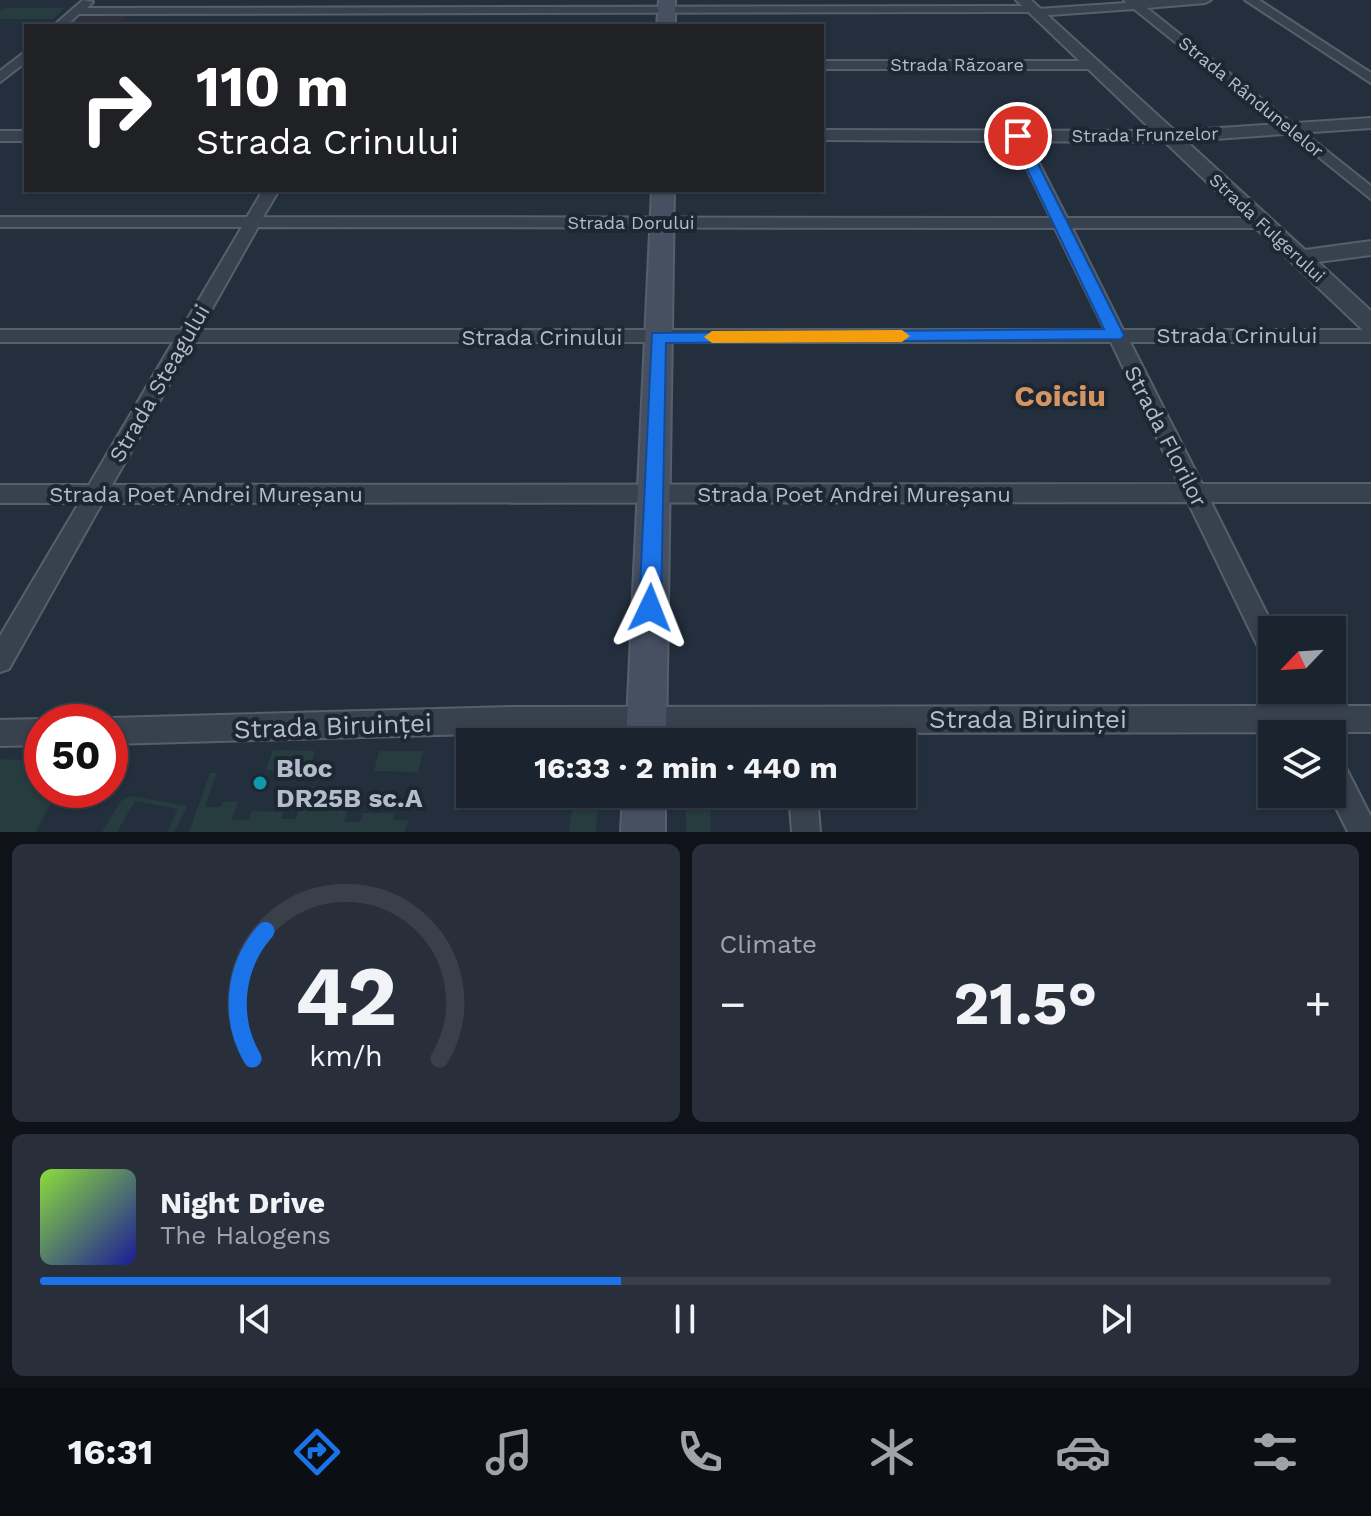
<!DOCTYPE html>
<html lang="en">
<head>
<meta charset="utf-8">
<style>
	:root { --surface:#1b232e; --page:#282f3a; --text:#f1f3f6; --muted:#a0a4aa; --line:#39404a; --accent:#1a73e8 }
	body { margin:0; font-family:"Work Sans",sans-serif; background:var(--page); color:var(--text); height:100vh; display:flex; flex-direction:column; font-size:30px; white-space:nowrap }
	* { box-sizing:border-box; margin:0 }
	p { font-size:26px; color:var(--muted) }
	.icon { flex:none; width:44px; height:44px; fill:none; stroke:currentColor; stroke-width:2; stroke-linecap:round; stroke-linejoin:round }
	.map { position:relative; height:832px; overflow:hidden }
	.details { display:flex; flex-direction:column; gap:12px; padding:12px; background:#0f1319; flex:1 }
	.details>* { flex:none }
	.guide { position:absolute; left:24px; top:24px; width:800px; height:168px; border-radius:0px; box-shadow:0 2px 6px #0004,0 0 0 2px var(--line); background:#202124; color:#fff; overflow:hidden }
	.needle { width:52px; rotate:245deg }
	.tools { position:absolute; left:1258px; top:616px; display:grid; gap:16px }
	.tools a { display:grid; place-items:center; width:88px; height:88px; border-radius:0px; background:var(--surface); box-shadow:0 2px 6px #0004,0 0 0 2px var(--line); font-size:40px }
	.speed { position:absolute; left:24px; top:704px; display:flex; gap:16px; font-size:40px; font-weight:700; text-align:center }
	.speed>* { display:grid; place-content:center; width:104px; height:104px; border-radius:50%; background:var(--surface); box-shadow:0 2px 6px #0004,0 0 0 2px var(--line); line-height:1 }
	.speed .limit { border:12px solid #d22; background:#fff; color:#111 }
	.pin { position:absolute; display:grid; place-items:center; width:68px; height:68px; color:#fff; margin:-34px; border:4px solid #fff; border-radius:50%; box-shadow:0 2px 8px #0007 }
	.me { position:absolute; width:88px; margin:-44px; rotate:2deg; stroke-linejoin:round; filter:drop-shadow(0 0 6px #0008) }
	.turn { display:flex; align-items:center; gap:28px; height:168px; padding:0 40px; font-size:36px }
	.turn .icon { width:104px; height:104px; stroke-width:2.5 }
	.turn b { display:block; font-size:56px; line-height:68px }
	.big { font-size:60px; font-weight:700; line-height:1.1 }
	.details .card { flex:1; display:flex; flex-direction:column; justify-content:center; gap:12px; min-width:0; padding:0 28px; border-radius:12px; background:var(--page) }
	.details .dial { align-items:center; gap:0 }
	.dial svg { height:208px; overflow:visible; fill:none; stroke:var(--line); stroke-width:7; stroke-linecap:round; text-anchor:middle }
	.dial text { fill:var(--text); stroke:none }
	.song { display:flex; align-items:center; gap:24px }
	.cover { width:96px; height:96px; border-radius:12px; background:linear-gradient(135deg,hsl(90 70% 55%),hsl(240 70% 35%)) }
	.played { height:8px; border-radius:4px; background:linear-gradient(90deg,var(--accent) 45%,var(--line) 45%) }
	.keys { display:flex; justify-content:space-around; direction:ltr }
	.heat { display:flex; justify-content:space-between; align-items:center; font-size:44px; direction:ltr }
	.details .tiles { flex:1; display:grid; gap:12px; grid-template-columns:1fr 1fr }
	.card:last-child { grid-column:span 2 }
	.trip { position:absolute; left:456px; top:728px; width:460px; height:80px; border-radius:0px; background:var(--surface); box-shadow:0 2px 6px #0004,0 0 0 2px var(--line); font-weight:700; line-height:80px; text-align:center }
	.tab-bar { display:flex; height:128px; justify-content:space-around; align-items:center; background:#0b0e12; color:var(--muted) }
	.tab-bar .icon { width:56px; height:56px }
	.tab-bar .active { color:var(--accent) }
	.tab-bar b { font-size:36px; color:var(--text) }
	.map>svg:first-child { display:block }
</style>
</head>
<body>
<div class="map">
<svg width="1371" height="832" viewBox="0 0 1371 832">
	<rect width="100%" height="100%" fill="#242f3e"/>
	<path fill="#32303f" d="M83 14H129L117 26H70Z"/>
	<path fill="#263c3f" d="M5 8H65L53 19H0V12Z
		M273 750 315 751 310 771 266 770Z
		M379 751H423L418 772 374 771Z
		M0 759 42 761V790H57L36 832H0Z
		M210 773H217L205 807H221L223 802 238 801 232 820H248L252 811 283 812 281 819H296L304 793 319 794 316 808H331L333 803H348L344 822H360L363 813H394L393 820H408L405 832H189Z
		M574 794H599L596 832H569Z
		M686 794H710L711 832H686Z
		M131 796 187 806 174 832H167L178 809 135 801 117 832H102L121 801Z"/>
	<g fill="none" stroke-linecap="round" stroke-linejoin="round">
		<defs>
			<path id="minor" d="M83 0 93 2 87 8 1032 6 1037 9 1126 3 1124 0H1211L1205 3 1147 8 1371 186V199L1134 9 1036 16 1031 12 79 14 66 26H53Z
				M1245 0H1259L1371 73V83Z
				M26 51V62L0 82V71Z
				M822 61H1092L1098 65 1092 69H822Z
				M1018 132 1025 136 1067 218H1262L1270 223 1262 228H1072L1123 330H1371V342H1130L1202 484H1371V502H1211L1275 630H1272V661L1263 657 1188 502 102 503 9 669 0 672V636L79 503H0V485H89L173 342H0V330H181L242 227H0V217H247L263 190H279L263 217 1051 218 1011 136ZM258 227 1055 228 1105 330H200ZM193 342H1111L1179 484 112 485Z
				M1279 690H1306L1314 706H1371V732L811 733V742H785L784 733H510L110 744V722H100L110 718 510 707 1286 706Z
				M42 719 50 722H42V745L0 746V720Z
				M1332 756 1342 760 1371 817V832H1348L1329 794H1332Z
				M789 794H817L820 832H792Z"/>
			<path id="tertiary" d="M1016 0H1031L1175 131 1371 118V128L1186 141 1305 250 1371 241V255L1318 262 1371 311V332L1363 330 1165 142 822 140V130L1153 131Z
				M0 131H26V141H0Z"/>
			<path id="secondary" d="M659 0H675V26H657Z
				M652 190H674L666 742H626Z
				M623 794H665V832H621Z"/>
		</defs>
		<use href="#minor" stroke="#565f6c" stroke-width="4"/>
		<use href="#tertiary" stroke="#565f6c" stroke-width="4"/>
		<use href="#secondary" stroke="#565f6c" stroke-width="4"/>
		<use href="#minor" fill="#38414e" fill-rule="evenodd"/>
		<use href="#tertiary" fill="#38414e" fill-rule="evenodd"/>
		<use href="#secondary" fill="#465061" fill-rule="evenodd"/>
	</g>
	<path fill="#1a73e8" stroke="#114b97" stroke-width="2" d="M1018 132 1024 136 1124 335 1121 339 666 343 661 608 658 615 650 618 642 615 639 608 652 333 1104 329 1011 136Z"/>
	<path fill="#f59e0b" d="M902 330 910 336 902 342 712 343 704 337 712 331Z"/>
	<circle fill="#0f9aa8" stroke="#1d2633" stroke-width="3" cx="260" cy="783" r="8"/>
	<g text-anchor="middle" stroke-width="8" stroke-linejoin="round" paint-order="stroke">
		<g font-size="18" fill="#b4bcc9" stroke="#1d2633">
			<text x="957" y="71">Strada Răzoare</text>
			<text transform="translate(1251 97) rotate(39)" y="6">Strada Rândunelelor</text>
			<text transform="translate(1145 135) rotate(-1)" y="6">Strada Frunzelor</text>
			<text x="631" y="229">Strada Dorului</text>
			<text transform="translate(1267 228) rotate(43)" y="6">Strada Fulgerului</text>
		</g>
		<g font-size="22" fill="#b4bcc9" stroke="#1d2633">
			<text x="1237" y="343">Strada Crinului</text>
			<text x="542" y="345">Strada Crinului</text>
			<text transform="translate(159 383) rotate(-60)" y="8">Strada Steagului</text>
			<text transform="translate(1166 436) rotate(63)" y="8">Strada Florilor</text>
			<text x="206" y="502">Strada Poet Andrei Mureșanu</text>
			<text x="854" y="502">Strada Poet Andrei Mureșanu</text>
		</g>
		<g font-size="26" fill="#b4bcc9" stroke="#1d2633">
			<text x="1028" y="728">Strada Biruinței</text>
			<text transform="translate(333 726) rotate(-2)" y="9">Strada Biruinței</text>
		</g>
		<g font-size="26" font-weight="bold" fill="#b4bcc9" stroke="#1d2633" text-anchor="start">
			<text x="276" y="777">Bloc<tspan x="276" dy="30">DR25B sc.A</tspan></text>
		</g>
		<g font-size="30" font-weight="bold" fill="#d59563" stroke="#1d2633">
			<text x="1060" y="406">Coiciu</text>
		</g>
	</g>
</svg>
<div class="tools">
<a><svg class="needle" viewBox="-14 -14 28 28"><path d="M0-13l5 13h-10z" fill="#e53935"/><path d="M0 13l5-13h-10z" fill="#a0a4aa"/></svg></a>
<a><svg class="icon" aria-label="layers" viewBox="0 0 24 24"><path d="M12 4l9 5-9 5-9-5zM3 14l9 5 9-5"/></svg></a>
</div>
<div class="speed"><div class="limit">50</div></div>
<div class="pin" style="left:1018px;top:136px;background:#d93025"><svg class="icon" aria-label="arrive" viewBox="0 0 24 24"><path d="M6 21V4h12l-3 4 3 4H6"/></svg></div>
<svg class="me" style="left:650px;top:608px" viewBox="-20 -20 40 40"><path d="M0-17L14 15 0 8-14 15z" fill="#1a73e8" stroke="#fff" stroke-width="4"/></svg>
<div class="trip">16:33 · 2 min · 440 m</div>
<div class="guide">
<div class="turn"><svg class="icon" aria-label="right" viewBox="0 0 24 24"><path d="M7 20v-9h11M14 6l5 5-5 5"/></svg><div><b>110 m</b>Strada Crinului</div></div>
</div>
</div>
<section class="details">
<div class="tiles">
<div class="card dial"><svg viewBox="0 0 100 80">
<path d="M14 69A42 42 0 1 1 86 69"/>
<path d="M14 69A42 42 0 0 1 19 20" stroke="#1a73e8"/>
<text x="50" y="56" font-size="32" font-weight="700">42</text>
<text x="50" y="72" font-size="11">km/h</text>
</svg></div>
<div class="card"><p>Climate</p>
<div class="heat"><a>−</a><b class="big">21.5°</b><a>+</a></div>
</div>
<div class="card">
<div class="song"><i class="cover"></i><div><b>Night Drive</b><p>The Halogens</p></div></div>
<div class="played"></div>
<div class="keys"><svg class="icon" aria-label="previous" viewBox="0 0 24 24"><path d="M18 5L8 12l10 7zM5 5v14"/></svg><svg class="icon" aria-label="pause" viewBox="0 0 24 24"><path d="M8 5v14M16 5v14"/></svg><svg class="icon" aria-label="next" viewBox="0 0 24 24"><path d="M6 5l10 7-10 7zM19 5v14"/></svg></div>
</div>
</div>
</section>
<nav class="tab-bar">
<b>16:31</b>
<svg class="icon active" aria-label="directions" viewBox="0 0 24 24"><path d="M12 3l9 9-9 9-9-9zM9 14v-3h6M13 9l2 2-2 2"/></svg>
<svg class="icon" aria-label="music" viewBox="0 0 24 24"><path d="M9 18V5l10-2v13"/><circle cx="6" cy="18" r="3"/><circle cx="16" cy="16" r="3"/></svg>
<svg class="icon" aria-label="phone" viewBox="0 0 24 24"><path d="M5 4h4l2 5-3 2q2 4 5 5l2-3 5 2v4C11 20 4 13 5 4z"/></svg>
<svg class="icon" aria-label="climate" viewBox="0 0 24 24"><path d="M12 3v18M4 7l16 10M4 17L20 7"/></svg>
<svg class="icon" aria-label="car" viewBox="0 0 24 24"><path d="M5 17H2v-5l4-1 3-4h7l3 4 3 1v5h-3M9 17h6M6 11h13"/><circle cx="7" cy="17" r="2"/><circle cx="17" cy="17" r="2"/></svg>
<svg class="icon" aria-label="filters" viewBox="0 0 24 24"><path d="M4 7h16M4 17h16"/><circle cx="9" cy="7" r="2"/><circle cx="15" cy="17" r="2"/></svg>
</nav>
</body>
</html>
